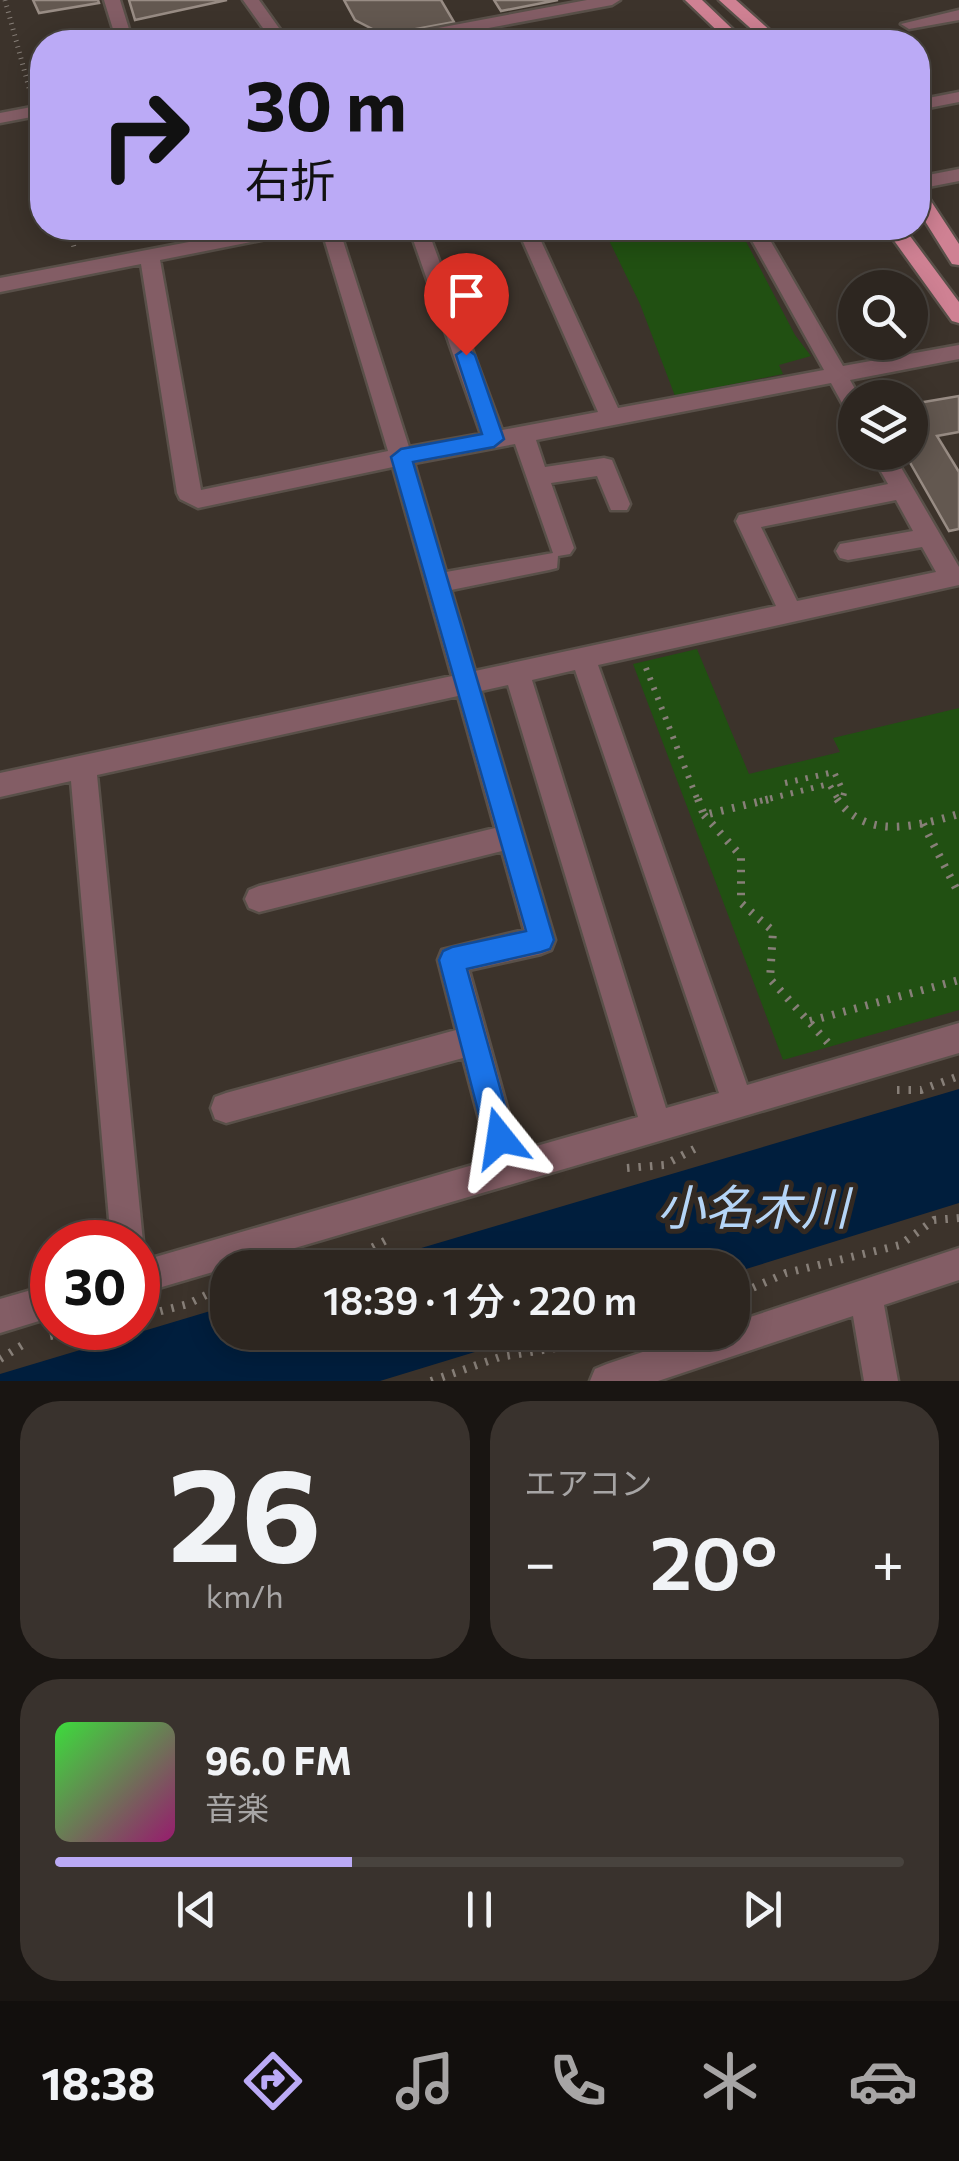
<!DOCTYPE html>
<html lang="ja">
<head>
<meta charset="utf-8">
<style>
	:root { --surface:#2d2620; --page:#39322d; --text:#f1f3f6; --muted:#a7a5a5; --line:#48433e; --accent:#bbaaf6 }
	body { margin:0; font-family:Commissioner,"Noto Sans JP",sans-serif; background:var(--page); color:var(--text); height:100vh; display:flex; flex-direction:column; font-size:38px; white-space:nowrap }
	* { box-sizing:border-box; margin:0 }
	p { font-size:32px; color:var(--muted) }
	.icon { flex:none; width:55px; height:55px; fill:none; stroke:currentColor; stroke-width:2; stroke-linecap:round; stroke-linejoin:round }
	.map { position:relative; height:1381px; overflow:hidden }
	.sheet { display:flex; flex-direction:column; gap:20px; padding:20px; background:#191512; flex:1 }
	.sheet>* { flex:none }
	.guide { position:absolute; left:30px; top:30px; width:900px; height:210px; border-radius:40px; box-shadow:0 5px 25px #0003,0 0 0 2px var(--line); background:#bbaaf6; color:#111; overflow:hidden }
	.controls { position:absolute; left:838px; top:270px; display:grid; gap:20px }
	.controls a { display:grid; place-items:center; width:90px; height:90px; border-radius:50%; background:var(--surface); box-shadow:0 5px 25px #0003,0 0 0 2px var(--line); font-size:50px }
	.speed { position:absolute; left:30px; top:1220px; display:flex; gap:20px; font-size:50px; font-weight:700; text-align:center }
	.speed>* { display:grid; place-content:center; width:130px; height:130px; border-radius:50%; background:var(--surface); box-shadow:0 5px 25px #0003,0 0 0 2px var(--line); line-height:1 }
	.speed .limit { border:15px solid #d22; background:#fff; color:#111 }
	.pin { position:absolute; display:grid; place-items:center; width:85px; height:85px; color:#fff; margin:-102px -42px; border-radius:50% 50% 50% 0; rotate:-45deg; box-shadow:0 0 10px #0007 }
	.pin .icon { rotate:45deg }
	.me { position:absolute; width:110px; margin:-55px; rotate:345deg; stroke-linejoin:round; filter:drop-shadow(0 0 8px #0008) }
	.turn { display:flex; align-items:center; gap:35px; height:210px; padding:0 50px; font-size:45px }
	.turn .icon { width:130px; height:130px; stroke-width:2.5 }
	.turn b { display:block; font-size:70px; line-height:85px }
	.big { font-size:75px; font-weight:600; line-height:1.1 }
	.sheet .card { flex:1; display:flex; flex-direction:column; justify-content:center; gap:15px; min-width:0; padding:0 35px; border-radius:40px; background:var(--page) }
	.sheet .dial { align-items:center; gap:0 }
	.dial b { font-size:130px; line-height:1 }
	.song { display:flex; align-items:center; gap:30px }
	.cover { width:120px; height:120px; border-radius:15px; background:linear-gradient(135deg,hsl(120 70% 55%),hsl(320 70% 35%)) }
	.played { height:10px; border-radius:5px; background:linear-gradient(90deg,var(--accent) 35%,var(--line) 35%) }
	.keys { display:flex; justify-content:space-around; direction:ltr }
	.heat { display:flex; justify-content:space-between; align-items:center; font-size:55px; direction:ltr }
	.sheet .tiles { flex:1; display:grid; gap:20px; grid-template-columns:1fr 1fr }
	.card:last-child { grid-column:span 2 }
	.trip { position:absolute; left:210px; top:1250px; width:540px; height:100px; border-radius:40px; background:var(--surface); box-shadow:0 5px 25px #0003,0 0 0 2px var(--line); font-weight:600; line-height:100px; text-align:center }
	.tabs { display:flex; height:160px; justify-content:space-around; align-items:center; background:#120f0d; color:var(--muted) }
	.tabs .icon { width:70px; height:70px }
	.tabs .selected { color:var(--accent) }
	.tabs b { font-size:45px; color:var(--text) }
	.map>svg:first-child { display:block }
</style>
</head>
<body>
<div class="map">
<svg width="959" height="1381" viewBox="0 0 959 1381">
	<rect width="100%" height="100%" fill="#3c332b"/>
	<path fill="#215012" d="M603 228H739L795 335 811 356 779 365 783 374 675 396 640 304Z
		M697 649 749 774 840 752 833 738 959 708V1010L783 1060 633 664Z"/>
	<path fill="#001e3d" d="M959 1089V1203L733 1273 732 1268 357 1267Z
		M227 1306 228 1332 537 1333 380 1381H0V1374Z"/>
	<path fill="#635850" stroke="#988c84" stroke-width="2.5" d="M33 0H98L99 3 39 13Z
		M129 0H227L135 20Z
		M344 0H441L454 22 384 35 355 20Z
		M494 0H558L501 11Z
		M959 396V432L937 436 959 472V529L949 531 904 452H910V411L921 409 918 403Z"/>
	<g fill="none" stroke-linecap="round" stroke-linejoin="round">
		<defs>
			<path id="minor" d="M104 0H120L133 42H117Z
				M243 0H259L289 42H273Z
				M587 0H620L612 5 413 42H382L390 37Z
				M959 10V20L909 29 901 24Z
				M959 92V102L918 110V100Z
				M42 105V115L0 123V113Z
				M959 169V181L918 189V177Z
				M262 228H300L291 234 160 260 201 490 388 451 321 228H339L409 447 481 434 409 228H427L502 430 598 412 517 228H535L618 408 824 370 745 228H763L843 366 959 345V359L850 380 860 398H855V415L847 412 831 383 536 440 545 467 604 458 612 460 630 504 627 510H611L597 476 551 483 574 548 570 554 558 556 557 568 549 570 451 590 475 671 776 606 736 521 739 515 888 484 870 452H892L959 567V585L598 665 747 1085 959 1023V1053L138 1294V1262L490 1160 463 1058 226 1123 215 1119 211 1108 215 1097 226 1093 456 1030 438 960 442 950 524 930 502 851 259 912 249 908 245 899 249 890 259 886 495 828 458 696 97 775 143 1242 138 1254V1242H111L71 781 0 797V773L452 676 393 467 198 508 180 499 177 493 141 264 0 292V278ZM515 444 553 553 446 572 414 463ZM896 500 913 531 840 544 836 551 840 558 848 560 922 547 936 572 797 601 761 527ZM575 670 719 1093 666 1108 532 680ZM508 685 638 1117 519 1151 469 970 541 954 551 950 555 940 481 691Z
				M959 1248V1280L884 1305 898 1381H864L853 1316 658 1381H590L595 1369 607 1364 702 1332H732V1323Z
				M52 1284V1317L0 1333V1299Z"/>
			<path id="major" d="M685 0H702L746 42H729Z
				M719 0H736L783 42H766Z
				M918 190 925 192 959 244V265L952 264 918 210Z
				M885 228H904L959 302V323L952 321Z"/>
		</defs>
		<use href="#minor" stroke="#595049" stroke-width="5"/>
		<use href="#major" stroke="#595049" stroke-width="5"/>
		<path stroke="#877f78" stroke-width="5" stroke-dasharray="1 5" stroke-linecap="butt" d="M5 0 31 95
			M38 127 42 141
			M69 228 75 251"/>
		<path stroke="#877f78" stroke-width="6" stroke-dasharray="2.5 8" stroke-linecap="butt" d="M646 668 698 801
			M785 783 834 772 844 793 842 801
			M760 801 829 784 839 801"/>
		<path stroke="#877f78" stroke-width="8" stroke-dasharray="2.5 9" stroke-linecap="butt" d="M698 799 704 815 770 799
			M837 799C867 841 917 826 959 814
			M704 815 741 856V903L773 931 770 979 830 1045
			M923 824 959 894
			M810 1021 959 980
			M897 1090H921L959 1076
			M627 1168 664 1165 698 1147
			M307 1268 362 1253 390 1238
			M732 1297 786 1273 900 1245 934 1220 959 1218
			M138 1317 188 1304 216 1290
			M50 1336 90 1328
			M0 1359 24 1344
			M431 1381 500 1357 568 1346 587 1332"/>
		<use href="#minor" fill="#835d65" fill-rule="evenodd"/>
		<use href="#major" fill="#cf8193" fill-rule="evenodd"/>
	</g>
	<path fill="#1a73e8" stroke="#114b97" stroke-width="2.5" d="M466 348 475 355 504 439 494 447 413 462 554 940 550 949 541 952 467 969 514 1138 509 1148 500 1152 490 1148 485 1138 439 960 443 951 452 947 526 931 391 457 401 449 482 434 456 355Z"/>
	<g text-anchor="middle" stroke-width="10" stroke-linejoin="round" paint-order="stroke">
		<g font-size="48" font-style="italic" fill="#b5d5f7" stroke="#322922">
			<text x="753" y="1225">小名木川</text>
		</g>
	</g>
</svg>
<div class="controls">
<a><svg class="icon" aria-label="search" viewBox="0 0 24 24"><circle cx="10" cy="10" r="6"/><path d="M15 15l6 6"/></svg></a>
<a><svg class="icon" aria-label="layers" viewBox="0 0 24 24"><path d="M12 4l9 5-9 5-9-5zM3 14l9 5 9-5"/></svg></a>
</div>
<div class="speed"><div class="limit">30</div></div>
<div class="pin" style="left:466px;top:355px;background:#d93025"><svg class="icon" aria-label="arrive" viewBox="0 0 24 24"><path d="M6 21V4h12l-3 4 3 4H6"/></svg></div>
<svg class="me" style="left:500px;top:1138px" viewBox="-20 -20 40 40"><path d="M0-17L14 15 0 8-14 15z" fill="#1a73e8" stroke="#fff" stroke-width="4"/></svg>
<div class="trip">18:39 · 1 分 · 220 m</div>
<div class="guide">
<div class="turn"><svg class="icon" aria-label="right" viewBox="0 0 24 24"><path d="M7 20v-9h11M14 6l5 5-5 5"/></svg><div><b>30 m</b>右折</div></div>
</div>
</div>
<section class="sheet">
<div class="tiles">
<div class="card dial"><b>26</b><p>km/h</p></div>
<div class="card"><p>エアコン</p>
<div class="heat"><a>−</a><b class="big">20°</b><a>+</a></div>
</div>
<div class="card">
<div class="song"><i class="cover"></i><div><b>96.0 FM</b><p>音楽</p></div></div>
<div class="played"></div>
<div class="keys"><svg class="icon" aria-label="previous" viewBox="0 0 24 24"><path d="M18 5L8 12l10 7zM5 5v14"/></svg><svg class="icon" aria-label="pause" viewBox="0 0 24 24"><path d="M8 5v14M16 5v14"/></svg><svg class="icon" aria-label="next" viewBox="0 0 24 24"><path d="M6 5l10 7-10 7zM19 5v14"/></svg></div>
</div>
</div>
</section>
<nav class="tabs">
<b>18:38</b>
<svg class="icon selected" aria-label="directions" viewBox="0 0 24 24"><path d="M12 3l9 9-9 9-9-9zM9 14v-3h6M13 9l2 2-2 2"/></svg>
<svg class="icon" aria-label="music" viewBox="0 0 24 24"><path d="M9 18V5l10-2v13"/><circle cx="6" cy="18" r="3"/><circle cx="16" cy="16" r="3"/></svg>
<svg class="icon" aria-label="phone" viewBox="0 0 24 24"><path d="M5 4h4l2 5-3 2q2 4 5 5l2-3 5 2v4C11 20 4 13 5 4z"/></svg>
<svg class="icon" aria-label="climate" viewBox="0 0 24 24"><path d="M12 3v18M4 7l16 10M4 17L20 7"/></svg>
<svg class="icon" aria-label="car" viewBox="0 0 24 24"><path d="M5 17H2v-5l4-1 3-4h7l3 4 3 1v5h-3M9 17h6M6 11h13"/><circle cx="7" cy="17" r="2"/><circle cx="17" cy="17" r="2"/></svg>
</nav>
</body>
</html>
